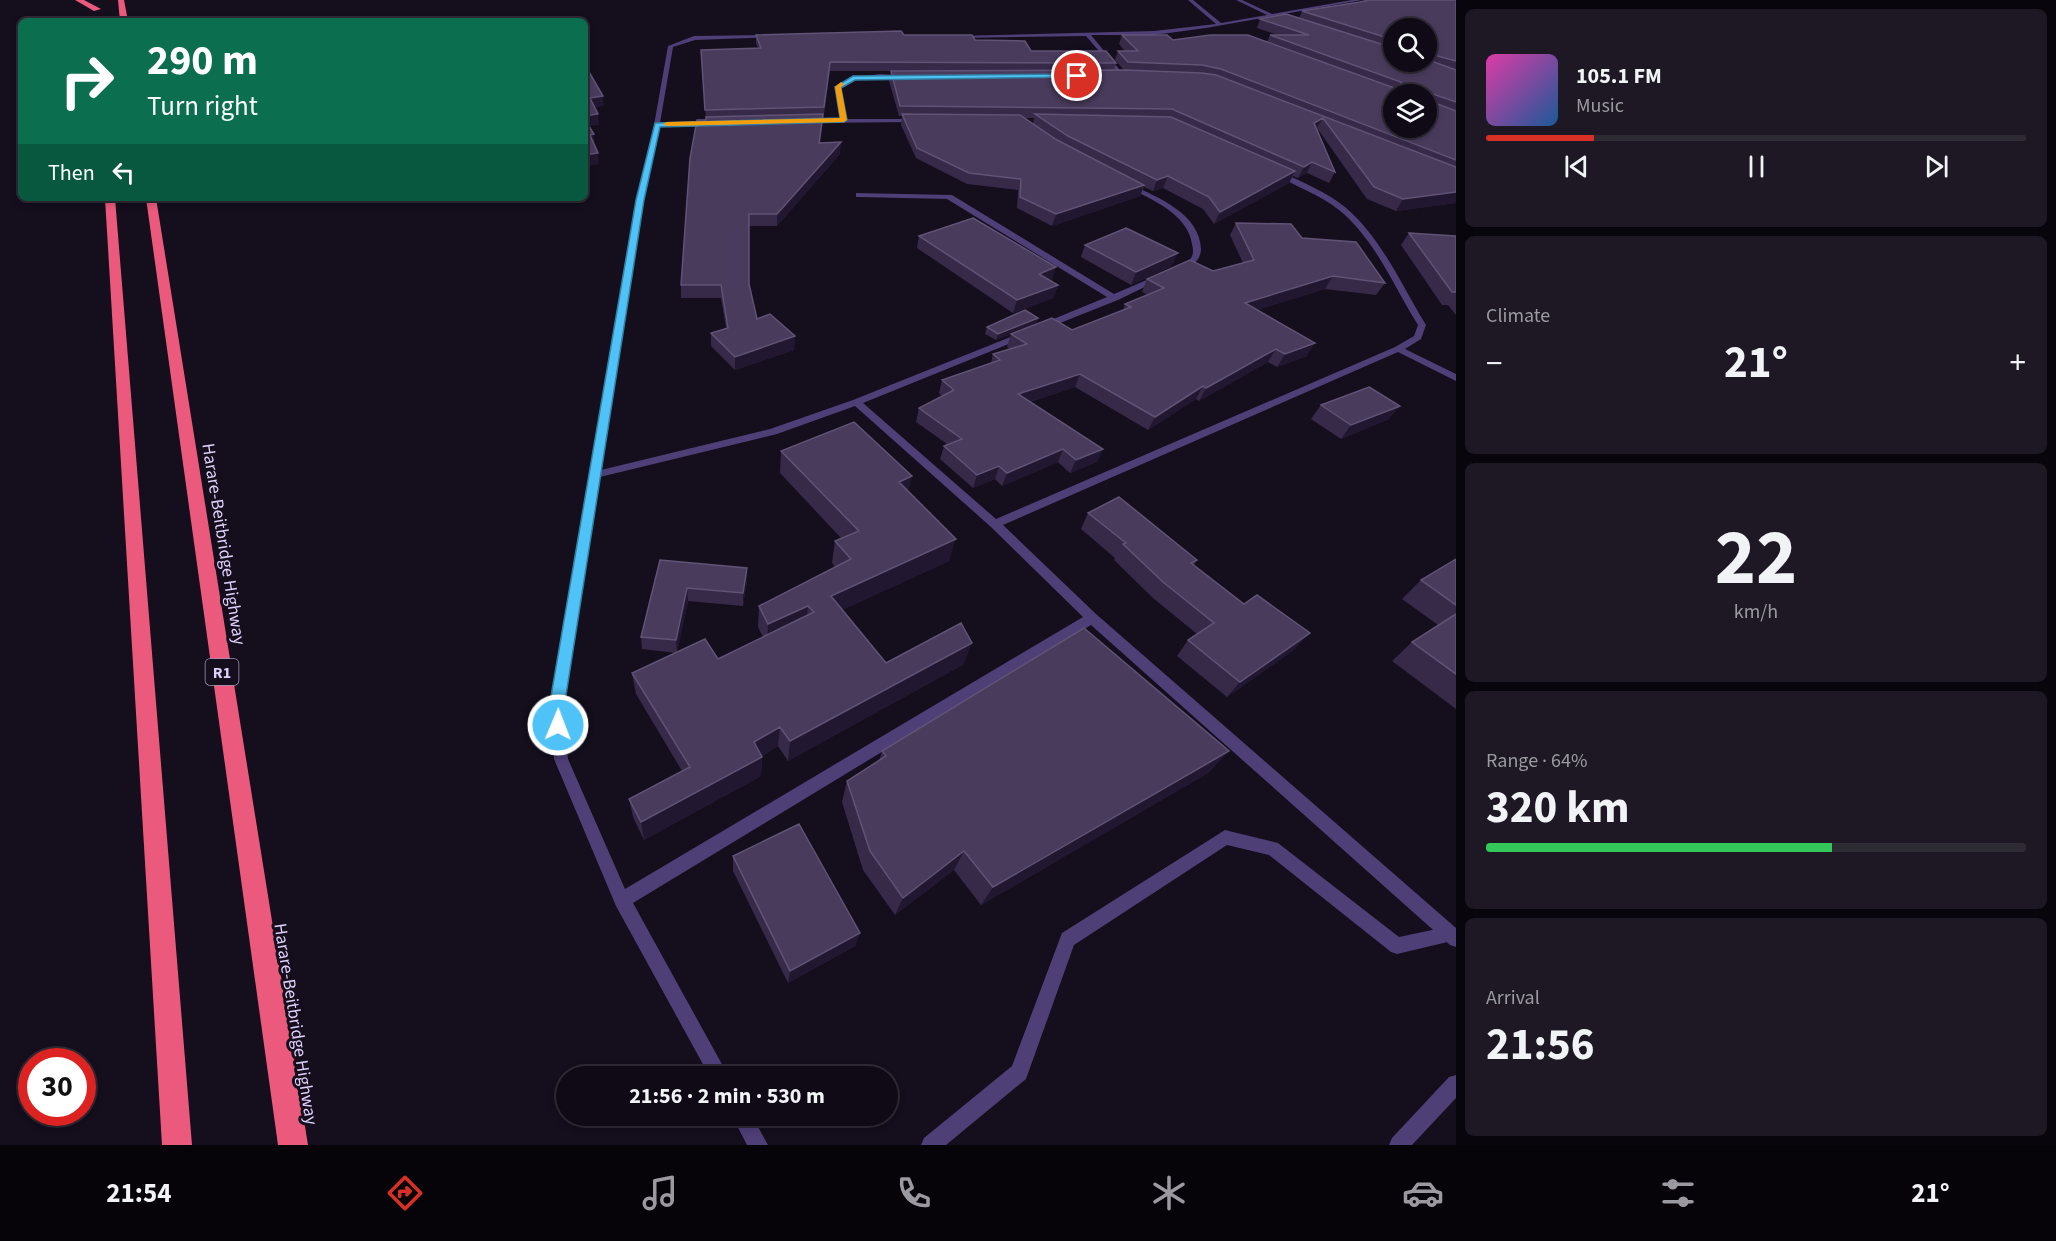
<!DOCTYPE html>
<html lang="en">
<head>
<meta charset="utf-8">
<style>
	:root { --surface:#0f0a16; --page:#1d1823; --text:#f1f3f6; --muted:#9b9aa1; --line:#2f2b35; --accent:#d93025 }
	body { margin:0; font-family:"Source Sans 3",sans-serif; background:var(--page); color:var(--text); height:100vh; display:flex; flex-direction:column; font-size:22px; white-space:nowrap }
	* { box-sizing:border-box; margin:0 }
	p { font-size:20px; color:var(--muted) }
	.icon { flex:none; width:33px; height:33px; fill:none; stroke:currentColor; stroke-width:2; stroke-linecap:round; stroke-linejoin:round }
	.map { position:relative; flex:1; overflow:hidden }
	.sheet { display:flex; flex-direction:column; gap:9px; padding:9px; background:#08060c; width:600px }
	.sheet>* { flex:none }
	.banner { position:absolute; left:18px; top:18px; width:570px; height:183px; border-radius:9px; box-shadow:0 3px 9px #0003,0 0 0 2px var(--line); background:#0b6e4f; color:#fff; overflow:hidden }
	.tools { position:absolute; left:1383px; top:18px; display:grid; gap:12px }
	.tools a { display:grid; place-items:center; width:54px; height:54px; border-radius:50%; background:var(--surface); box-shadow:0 3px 9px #0003,0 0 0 2px var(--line); font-size:30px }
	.speed { position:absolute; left:18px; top:1048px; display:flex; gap:12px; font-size:30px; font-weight:700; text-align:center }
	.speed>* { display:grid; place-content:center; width:78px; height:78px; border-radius:50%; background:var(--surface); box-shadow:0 3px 9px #0003,0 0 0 2px var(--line); line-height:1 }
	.speed .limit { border:9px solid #d22; background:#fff; color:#111 }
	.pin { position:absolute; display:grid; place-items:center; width:51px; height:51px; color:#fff; margin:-26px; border:3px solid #fff; border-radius:50%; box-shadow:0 2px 6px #0007 }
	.me { position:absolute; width:66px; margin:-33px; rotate:1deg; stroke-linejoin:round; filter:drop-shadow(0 0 4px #0008) }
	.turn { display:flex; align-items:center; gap:21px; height:126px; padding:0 30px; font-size:27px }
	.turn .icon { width:78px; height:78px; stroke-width:2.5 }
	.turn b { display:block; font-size:42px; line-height:51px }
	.then { display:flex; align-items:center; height:57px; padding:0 30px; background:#0003; gap:12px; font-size:22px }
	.big { font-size:45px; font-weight:700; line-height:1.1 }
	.sheet .tile { flex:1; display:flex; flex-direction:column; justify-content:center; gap:9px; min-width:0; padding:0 21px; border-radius:9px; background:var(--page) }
	.sheet .dial { align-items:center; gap:0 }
	.dial b { font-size:78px; line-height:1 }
	.song { display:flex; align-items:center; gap:18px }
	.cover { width:72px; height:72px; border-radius:9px; background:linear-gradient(135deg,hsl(320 70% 55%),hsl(210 70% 35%)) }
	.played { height:6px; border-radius:3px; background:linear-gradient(90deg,var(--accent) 20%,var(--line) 20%) }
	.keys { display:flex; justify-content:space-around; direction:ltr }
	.heat { display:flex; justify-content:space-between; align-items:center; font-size:33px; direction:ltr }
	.charge { height:9px; border-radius:4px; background:linear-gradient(90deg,#34c759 64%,var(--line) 0) }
	.trip { position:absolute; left:556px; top:1066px; width:342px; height:60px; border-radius:30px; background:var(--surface); box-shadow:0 3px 9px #0003,0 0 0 2px var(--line); font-weight:700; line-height:60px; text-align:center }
	.dock { display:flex; height:96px; justify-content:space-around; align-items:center; background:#060409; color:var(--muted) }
	.dock .icon { width:42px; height:42px }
	.dock .on { color:var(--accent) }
	.dock b { font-size:27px; color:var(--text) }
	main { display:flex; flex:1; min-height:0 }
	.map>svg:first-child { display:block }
</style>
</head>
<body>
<main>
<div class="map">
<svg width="1456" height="1145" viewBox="0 0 1456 1145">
	<rect width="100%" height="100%" fill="#140e1d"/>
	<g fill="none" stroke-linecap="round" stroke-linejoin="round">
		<path fill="#4e3f77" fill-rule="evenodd" d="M1225 830 1278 843 1399 937 1451 926 1456 928V940L1397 954 1391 952 1269 855 1227 845 1074 945 1026 1079 946 1145H921L924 1138 1012 1066 1062 933Z"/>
		<path fill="#4e3f77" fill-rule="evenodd" d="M1188 0H1193L1221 23 1267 15 1236 0H1242L1272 14 1352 0H1362L1206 28 1154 35H1091L1124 75 1122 78 1086 36 959 38 956 36 1154 31 1216 24Z
			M694 36 771 35 774 37 695 40 673 47 660 123 713 121 716 123 713 125 660 127 644 200 601 470 770 429 853 400 1023 332 1026 333V337L863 403 996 519 1395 347 1414 336 1418 325C1394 287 1375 239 1339 210 1320 194 1294 187 1275 173L1280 172C1303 182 1326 192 1345 207 1381 237 1402 286 1426 325L1421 339 1405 349 1456 374V381L1398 352 1003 525 1096 614 1456 928V947L1450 945 1091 625 633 903 729 1077H710L616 906 554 759 549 708 636 200 654 125 668 46ZM855 406 991 527 1083 617 625 889 568 759 563 708 600 477 777 434Z
			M880 74 910 76 907 78C885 77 860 74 841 88L847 119H917L919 122 808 123 805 121 808 119H841L836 86 850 78Z
			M1127 185H1131C1158 197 1200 214 1201 249 1201 261 1190 268 1180 271L1176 269C1180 265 1188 263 1191 258 1194 253 1193 249 1192 244 1188 214 1151 199 1127 187Z
			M856 193 952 195 1114 294 1156 276 1163 278 1118 300 1045 329H1039V325L1107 297 947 199 859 197H856Z
			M1456 1075V1098L1412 1145H1389L1392 1138 1449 1077Z
			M732 1116H752L768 1145H747Z"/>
		<path fill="#eb5a7d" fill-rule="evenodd" d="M75 0H84L101 9 94 11Z
			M118 0H124L128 21H120Z
			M105 198H115L192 1145H162Z
			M146 198H156L308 1145H278Z"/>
	</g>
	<path fill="#372a49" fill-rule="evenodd" d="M1456 0V203L1396 211 1367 199 1317 128 1335 172 1329 183 1307 173 1298 178 1293 176 1289 183 1214 224 1203 209 1163 188 1153 191 1144 187 1140 196 1052 226 1017 208 1018 190 967 184 916 158 901 125 902 116H899L889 81 891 71H907H830L820 143 840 154 777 226H749V284L757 319 795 336 794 350 735 370 711 346V333L726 328 721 298H681V285L706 120 702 59 758 48 756 44V35H904L975 40 1031 51 1116 63 1114 70H1124L1115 60 1118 51H1125L1119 44 1122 35 1173 40 1267 42 1270 35H1278L1257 28 1260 19 1299 18 1302 11ZM1394 28H1426V62H1394ZM1024 118H1034L1033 124Z
		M1236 223 1302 238 1385 283 1376 295 1325 289 1257 310 1307 356 1277 367 1268 362 1199 401 1196 399 1148 430 1075 387 1030 402 1103 449 1097 462 1070 473 1058 462 1002 486 995 479 973 488 940 459 944 446 947 444 916 422 919 408 942 396 939 393 942 380 991 363 993 354 1010 349 1007 347 1011 334 996 340 985 334 987 327 1038 318 1036 324 1072 330 1123 310 1125 304 1148 295 1142 292 1147 279 1213 271 1243 263 1230 235Z
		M1409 233 1456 236V315L1448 305H1442L1401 245Z
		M919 236 1052 280 1051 281 1058 285 1053 298 1013 313 917 248Z
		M1085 245 1172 266 1131 285 1081 257Z
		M1321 405 1389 419 1341 439 1311 419Z
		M781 451 908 492 949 561 842 610 886 663 964 664 788 761 778 746 762 756 761 776 644 840 633 817 629 799 682 771 636 694 632 673 676 653 642 649 641 637 660 560 747 581 743 606 688 601 677 652 718 659 763 637 758 627 759 606 835 567 832 563 835 541 841 538 780 473Z
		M1088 513 1197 560 1194 565 1295 649 1227 697 1177 656 1188 640 1197 634 1153 598 1114 560 1115 558 1081 529Z
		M1456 559V709L1392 661 1412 642 1438 625 1402 599 1421 580Z
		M882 751H1229L1208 773 981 905 954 870 895 915 863 870 842 802 847 781 879 761Z
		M733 856 860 933 855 946 788 983 733 871Z"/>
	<path fill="#211730" d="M603 96 604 106 591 108 590 98Z
		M598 114 599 125 585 127V116Z
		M1323 118 1317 128 1309 133 1314 123Z
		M594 134 595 145H591L590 135Z
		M841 142 840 154 777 226V214Z
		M598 153 599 164 585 166V155Z
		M1312 162 1307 173 1298 178 1304 167Z
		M1295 171 1289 183 1214 224 1220 212Z
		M1168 176 1163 188 1153 191 1157 180Z
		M1144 185 1140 196 1052 226 1056 214Z
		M1456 192V203L1396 211 1403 199Z
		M1178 253 1172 266 1131 285 1136 272Z
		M1056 267 1052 280 1035 287 1039 274Z
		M1333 276 1325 289 1238 316 1245 303Z
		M1058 285 1053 298 1013 313 1017 300Z
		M1038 318 1036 324 996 340 998 334Z
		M795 336 794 350 735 370V357Z
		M1315 343 1307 356 1277 367 1285 354Z
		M1276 349 1268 362 1199 401 1206 388Z
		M1080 374 1075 387 1014 407 1018 394Z
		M1203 386 1196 399 1148 430 1155 417Z
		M1400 406 1389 419 1341 439 1351 425Z
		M1063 449 1058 462 1002 486 1007 473Z
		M1103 449 1097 462 1070 473 1076 460Z
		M999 466 995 479 973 488 977 475Z
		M912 476 907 498 899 482Z
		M956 539 949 561 827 617 831 596Z
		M747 568V581L743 606V593Z
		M687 588 688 601 677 653 676 640Z
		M808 606 806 627 767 645 768 624Z
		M1310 633 1295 649 1227 697 1240 682Z
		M972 643 964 664 788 761 790 741Z
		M780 727 778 746 757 759 762 757 761 776 644 840 641 822 754 742Z
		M1229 751 1208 773 981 905 993 887Z
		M964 851 954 870 895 915 903 898Z
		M860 933 855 946 788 983 790 971Z"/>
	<path fill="#493b5c" stroke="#605375" stroke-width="1.5" fill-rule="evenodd" d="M1369 0H1456V61L1426 53V28H1394V40L1302 11 1360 2Z
		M1286 14 1394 48V62H1426V59L1456 70V102L1433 94 1430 96V101L1456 111V160L1221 69 1202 65 1128 62 1118 51H1138L1122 35H1167L1173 40 1210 35H1248L1397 89 1402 86 1401 82 1270 35H1309L1260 19ZM1394 94H1426V128H1394Z
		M901 31 904 35H972L975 40 1025 41 1031 51H1106L1116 63 830 62 824 107 705 110 701 50 761 48 756 35Z
		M585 65 603 96 590 98 598 114 585 116Z
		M1125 70 1202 73 1216 75 1456 167V192L1403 199 1374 187 1323 118 1314 123 1335 172 1312 162 1304 167 1172 109 900 106 891 71Z
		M823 114 819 143 841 142 777 214H749V284L757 319 770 314 795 336 735 357 711 333 728 328 721 285H681L690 158 697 120H706V117Z
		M902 114 1020 115 1057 140 1144 185 1056 214 1020 197 1021 179 969 173 917 148Z
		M1035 114 1171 117 1295 171 1220 212 1209 197 1168 176 1157 180 1068 136Z
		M585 120 594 134 590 135 598 153 585 155Z
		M973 218 1056 267 1039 274 1058 285 1017 300 919 236Z
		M1236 223 1291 224 1302 238 1356 242 1385 283 1333 276 1245 303 1315 343 1285 354 1276 349 1206 388 1203 386 1155 417 1080 374 1018 394 1103 449 1076 460 1063 449 1007 473 999 466 977 475 944 446 962 439 919 408 954 390 942 380 1000 360 993 354 1027 344 1011 334 1052 318 1072 330 1131 307 1125 304 1164 288 1147 279 1190 260 1213 271 1254 260Z
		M1126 228 1178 253 1136 272 1085 245Z
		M1409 233 1456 236V292H1452Z
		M1025 310 1038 318 998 334 987 327Z
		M1369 387 1400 406 1351 425 1321 405Z
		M854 422 912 476 899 482 956 539 831 596 886 663 961 623 972 643 790 741 780 727 754 742 762 757 641 822 629 799 690 767 632 673 705 639 718 659 814 612 808 606 768 624 759 606 851 559 835 541 859 531 781 451Z
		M1119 497 1197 560 1191 563 1244 604 1257 595 1310 633 1240 682 1188 640 1214 623 1163 582 1123 544 1126 543 1088 513Z
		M1456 559V605L1421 580Z
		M660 560 747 568 743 593 687 588 676 640 641 637Z
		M1456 614V674L1412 642Z
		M1084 628 1229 751 993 887 964 851 903 898 870 851 847 781 886 756 882 751Z
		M799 824 860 933 790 971 733 856Z"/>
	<path fill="#4fc3f7" stroke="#337fa1" stroke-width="1.5" d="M1077 74 1080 77 855 80 841 88 847 120 844 122 660 127 644 200 564 708 566 725 564 730 558 732 552 730 549 708 636 200 655 123 840 118 835 87 853 76Z"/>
	<path fill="#f59e0b" d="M841 82 844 84 841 87 847 120 844 122 667 126 663 124 667 122 840 118 835 87Z"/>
	<g text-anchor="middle" stroke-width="6" stroke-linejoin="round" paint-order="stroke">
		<rect fill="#140e1d" stroke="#a296b7" stroke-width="1.5" x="205.5" y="659" width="33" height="26" rx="4.5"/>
		<g font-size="16" font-weight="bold" fill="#dfd0f9">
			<text x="222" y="678">R1</text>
		</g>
		<g font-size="18" fill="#dfd0f9" stroke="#140e1d">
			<text transform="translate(224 544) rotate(81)" y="6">Harare-Beitbridge Highway</text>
			<text transform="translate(296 1024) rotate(81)" y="6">Harare-Beitbridge Highway</text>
		</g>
	</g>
</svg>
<div class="tools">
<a><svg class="icon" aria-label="search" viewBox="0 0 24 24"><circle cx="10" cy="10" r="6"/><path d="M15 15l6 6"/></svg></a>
<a><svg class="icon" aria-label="layers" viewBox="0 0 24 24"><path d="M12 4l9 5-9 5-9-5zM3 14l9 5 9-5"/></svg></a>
</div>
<div class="speed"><div class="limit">30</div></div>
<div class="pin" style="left:1077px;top:76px;background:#d93025"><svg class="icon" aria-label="arrive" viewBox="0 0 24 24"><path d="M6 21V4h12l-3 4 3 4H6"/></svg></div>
<svg class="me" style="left:558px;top:725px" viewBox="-20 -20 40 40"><circle r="17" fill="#4fc3f7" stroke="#fff" stroke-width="3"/><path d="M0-11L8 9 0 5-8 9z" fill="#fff"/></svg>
<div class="trip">21:56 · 2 min · 530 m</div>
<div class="banner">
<div class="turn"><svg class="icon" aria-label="right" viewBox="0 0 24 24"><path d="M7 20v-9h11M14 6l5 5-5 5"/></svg><div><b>290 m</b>Turn right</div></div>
<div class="then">Then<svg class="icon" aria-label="left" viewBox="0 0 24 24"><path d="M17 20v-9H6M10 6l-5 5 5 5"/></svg></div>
</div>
</div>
<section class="sheet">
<div class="tile">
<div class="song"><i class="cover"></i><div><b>105.1 FM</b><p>Music</p></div></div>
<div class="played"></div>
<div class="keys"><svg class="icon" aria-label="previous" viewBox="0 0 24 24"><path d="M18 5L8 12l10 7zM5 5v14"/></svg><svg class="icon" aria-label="pause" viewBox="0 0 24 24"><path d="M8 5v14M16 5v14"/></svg><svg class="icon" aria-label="next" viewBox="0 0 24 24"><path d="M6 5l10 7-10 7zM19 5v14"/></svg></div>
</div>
<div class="tile"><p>Climate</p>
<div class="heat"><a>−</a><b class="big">21°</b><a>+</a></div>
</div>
<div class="tile dial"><b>22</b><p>km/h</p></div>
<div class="tile"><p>Range · 64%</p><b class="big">320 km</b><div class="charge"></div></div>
<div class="tile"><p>Arrival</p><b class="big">21:56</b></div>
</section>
</main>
<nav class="dock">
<b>21:54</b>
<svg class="icon on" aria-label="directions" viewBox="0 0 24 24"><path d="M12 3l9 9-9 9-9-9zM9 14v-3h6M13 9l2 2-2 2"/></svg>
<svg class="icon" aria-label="music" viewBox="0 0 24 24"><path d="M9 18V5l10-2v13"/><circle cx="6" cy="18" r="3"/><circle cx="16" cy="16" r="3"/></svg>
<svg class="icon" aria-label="phone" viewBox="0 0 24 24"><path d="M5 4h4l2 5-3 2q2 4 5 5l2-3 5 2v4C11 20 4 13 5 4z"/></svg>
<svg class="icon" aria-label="climate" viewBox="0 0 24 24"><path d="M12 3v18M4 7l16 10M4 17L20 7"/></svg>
<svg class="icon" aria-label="car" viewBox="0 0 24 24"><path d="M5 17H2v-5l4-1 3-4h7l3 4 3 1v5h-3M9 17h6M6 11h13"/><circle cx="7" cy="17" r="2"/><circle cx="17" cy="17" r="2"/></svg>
<svg class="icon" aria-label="filters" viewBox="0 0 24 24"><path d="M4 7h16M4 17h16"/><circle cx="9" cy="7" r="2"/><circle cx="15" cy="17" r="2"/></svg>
<b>21°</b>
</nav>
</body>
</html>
